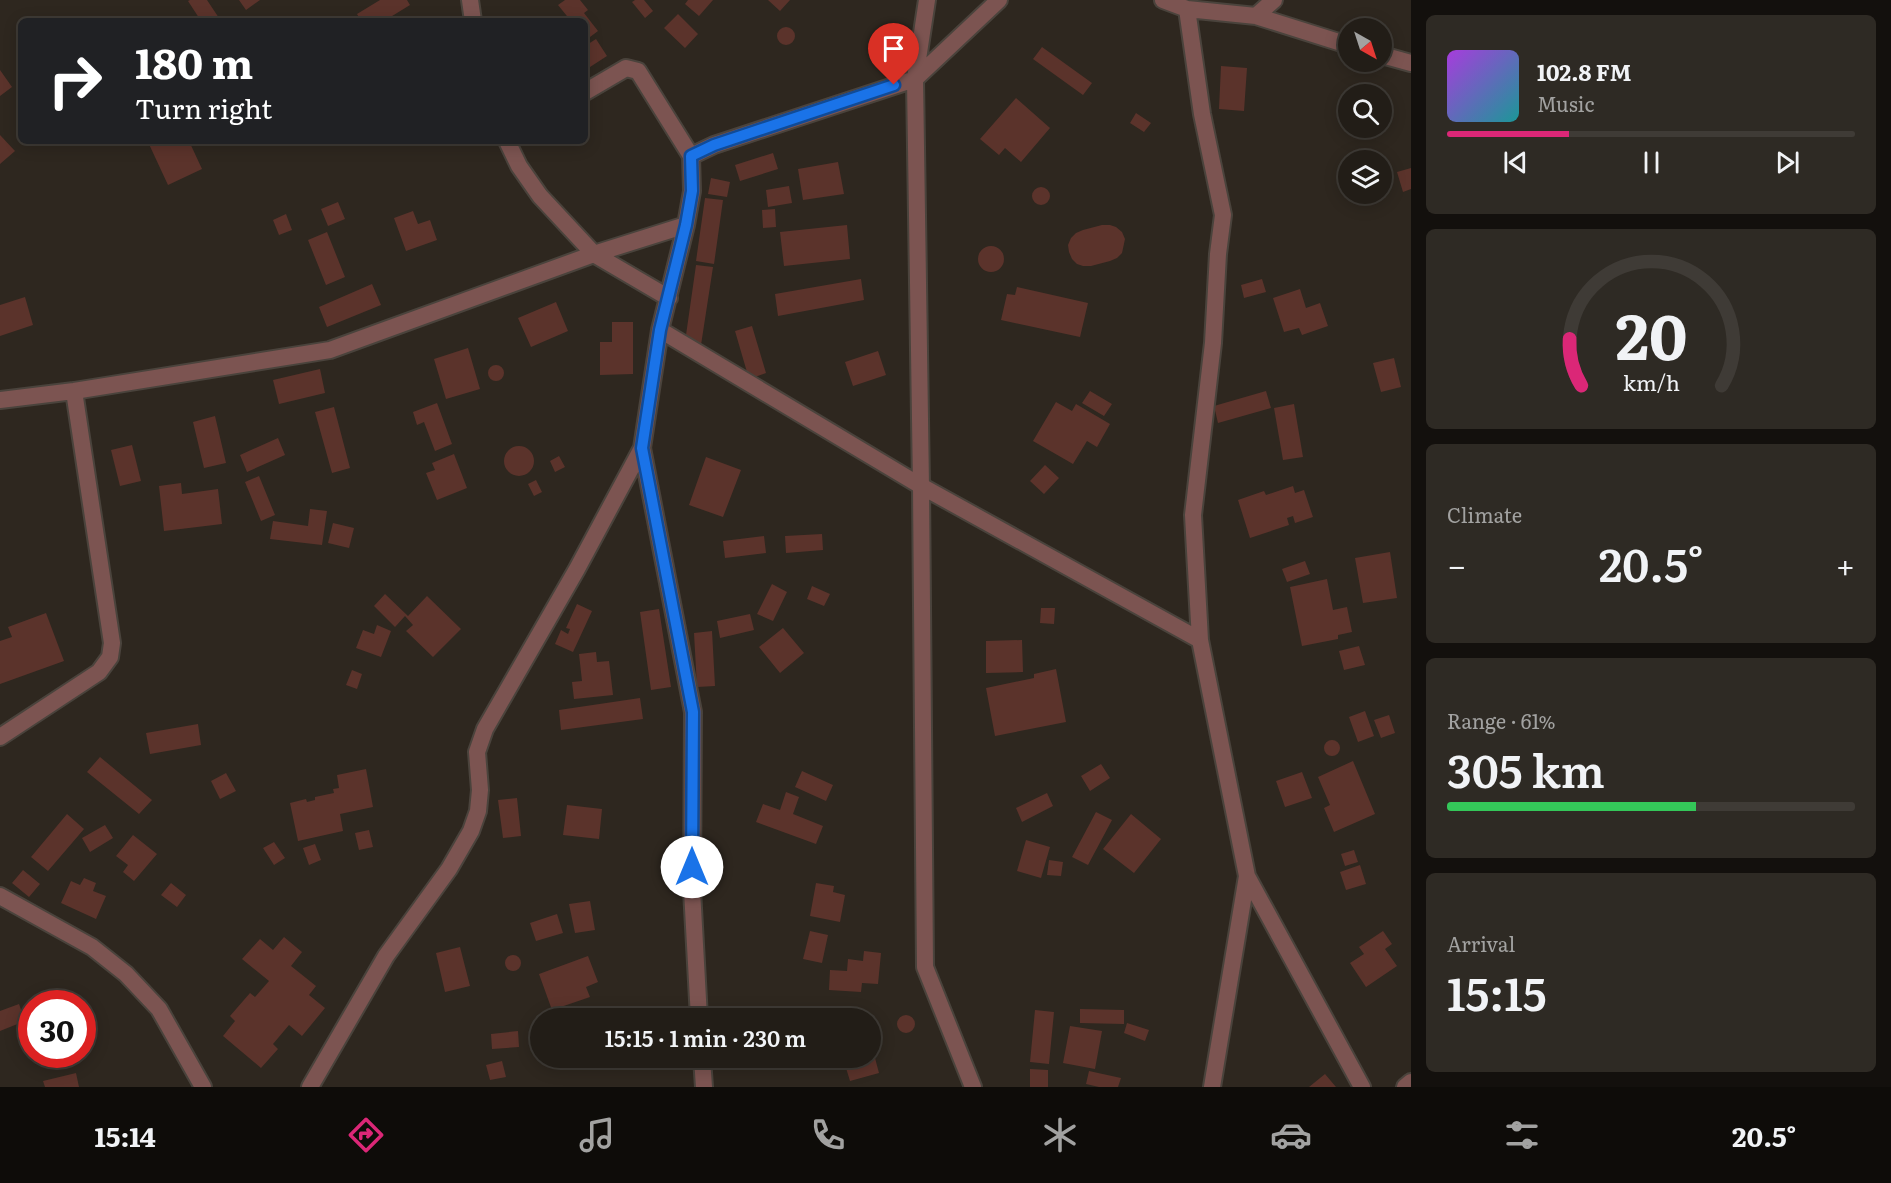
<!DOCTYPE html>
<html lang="en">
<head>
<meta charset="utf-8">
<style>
	:root { --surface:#221d17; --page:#2e2a24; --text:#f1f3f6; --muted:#a2a2a1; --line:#3f3b36; --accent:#db2777 }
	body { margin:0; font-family:Literata,serif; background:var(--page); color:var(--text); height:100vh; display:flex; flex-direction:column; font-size:22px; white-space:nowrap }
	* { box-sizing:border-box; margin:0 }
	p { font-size:20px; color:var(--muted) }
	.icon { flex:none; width:33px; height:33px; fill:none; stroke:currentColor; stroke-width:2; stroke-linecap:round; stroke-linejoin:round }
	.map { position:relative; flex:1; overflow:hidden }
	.sheet { display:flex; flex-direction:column; gap:15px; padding:15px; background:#13100d; width:480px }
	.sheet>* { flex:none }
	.guide { position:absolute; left:18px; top:18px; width:570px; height:126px; border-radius:9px; box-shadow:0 3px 15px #0003,0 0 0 2px var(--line); background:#202124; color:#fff; overflow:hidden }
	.needle { width:39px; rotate:141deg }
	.controls { position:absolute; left:1338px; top:18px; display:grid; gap:12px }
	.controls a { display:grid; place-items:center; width:54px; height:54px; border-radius:50%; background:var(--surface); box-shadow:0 3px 15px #0003,0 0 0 2px var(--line); font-size:30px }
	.speed { position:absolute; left:18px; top:990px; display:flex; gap:12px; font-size:30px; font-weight:700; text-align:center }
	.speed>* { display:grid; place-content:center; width:78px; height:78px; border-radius:50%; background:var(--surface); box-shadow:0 3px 15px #0003,0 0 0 2px var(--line); line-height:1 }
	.speed .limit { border:9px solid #d22; background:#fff; color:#111 }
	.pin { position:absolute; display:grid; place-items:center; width:51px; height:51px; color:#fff; margin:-62px -26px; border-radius:50% 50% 50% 0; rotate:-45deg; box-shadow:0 0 6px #0007 }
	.pin .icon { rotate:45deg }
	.me { position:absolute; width:66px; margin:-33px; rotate:0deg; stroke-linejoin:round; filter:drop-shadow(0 0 4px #0008) }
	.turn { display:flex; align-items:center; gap:21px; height:126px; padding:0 18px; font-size:27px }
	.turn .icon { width:78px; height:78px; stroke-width:2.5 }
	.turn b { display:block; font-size:42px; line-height:51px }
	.big { font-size:45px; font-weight:600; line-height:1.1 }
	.sheet .widget { flex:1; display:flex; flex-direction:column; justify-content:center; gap:9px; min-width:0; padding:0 21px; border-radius:9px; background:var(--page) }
	.sheet .dial { align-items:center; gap:0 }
	.dial svg { height:156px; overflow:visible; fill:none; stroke:var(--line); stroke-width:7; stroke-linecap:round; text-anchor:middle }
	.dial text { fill:var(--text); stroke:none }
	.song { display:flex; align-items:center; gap:18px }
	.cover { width:72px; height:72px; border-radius:9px; background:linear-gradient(135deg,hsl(280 70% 55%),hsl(180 70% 35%)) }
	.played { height:6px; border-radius:3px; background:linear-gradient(90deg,var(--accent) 30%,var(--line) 30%) }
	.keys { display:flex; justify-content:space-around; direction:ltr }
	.heat { display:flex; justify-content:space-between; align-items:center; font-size:33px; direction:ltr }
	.charge { height:9px; border-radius:4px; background:linear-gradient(90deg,#34c759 61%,var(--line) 0) }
	.trip { position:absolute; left:530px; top:1008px; width:351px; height:60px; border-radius:30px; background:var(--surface); box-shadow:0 3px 15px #0003,0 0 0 2px var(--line); font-weight:600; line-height:60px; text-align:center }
	.tabs { display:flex; height:96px; justify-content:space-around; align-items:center; background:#0e0c09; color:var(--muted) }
	.tabs .icon { width:42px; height:42px }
	.tabs .on { color:var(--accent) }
	.tabs b { font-size:27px; color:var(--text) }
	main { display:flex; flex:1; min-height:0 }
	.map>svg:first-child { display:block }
</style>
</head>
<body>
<main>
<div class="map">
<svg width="1411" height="1087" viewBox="0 0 1411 1087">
	<rect width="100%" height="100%" fill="#2e271f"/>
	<path fill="#5b332b" d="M190 0H207L221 21H201L188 1Z
		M239 0H260L246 10Z
		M380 0H407L410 5 384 21H361L357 14Z
		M565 0H580L588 10 584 13 598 31 586 40 585 21H571L558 5Z
		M635 0H644L653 11 645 18 632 2Z
		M688 0H713L699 16 685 4Z
		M768 0H790L780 11Z
		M678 14 698 34 685 48 664 28Z
		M777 36a9 9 0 1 1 18 0a9 9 0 1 1-18 0Z
		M596 39 607 56 590 67 585 59V46Z
		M1042 47 1092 83 1083 95 1033 59Z
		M1221 66 1247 68 1244 111 1219 109Z
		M0 70 12 87 0 96Z
		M1016 98 1050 128 1021 162 1005 148 999 155 980 139Z
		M1136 113 1151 123 1144 132 1130 123Z
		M0 135 15 151 0 164Z
		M151 141H189L202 169 168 185 148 142Z
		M773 153 778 169 740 181 735 165Z
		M838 162 844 194 803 200 798 169Z
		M1411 168V189L1403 192 1397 172Z
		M711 178 730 182 727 197 708 194Z
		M789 186 792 203 768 207 766 190Z
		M1032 196a9 9 0 1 1 18 0a9 9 0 1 1-18 0Z
		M705 198 723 200 714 264 696 261Z
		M338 202 345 219 328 226 321 209Z
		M775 209 776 227 763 228 762 210Z
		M413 211 418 224 430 220 437 240 406 251 394 218Z
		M286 214 292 230 279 235 273 220Z
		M847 225 850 259 784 266 780 232Z
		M1102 225H1110L1116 227 1122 232 1125 239 1122 253 1117 258 1110 261 1091 266H1083L1077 264 1072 259 1069 252 1068 245 1071 238 1076 233 1083 230Z
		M327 232 345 277 326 285 308 240Z
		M978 259a13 13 0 1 1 26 0a13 13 0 1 1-26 0Z
		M696 265 713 267 701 345 685 342Z
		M861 279 864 300 778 316 775 294Z
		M1262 279 1266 292 1244 298 1241 285Z
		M372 284 381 305 327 327 319 307Z
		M1017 287 1088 303 1080 337 1001 320 1007 294 1015 295Z
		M1300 289 1306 308 1320 303 1328 326 1302 335 1299 328 1284 332 1273 298Z
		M25 297 33 325 0 336V305Z
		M556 302 568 331 531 347 518 318Z
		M612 322H633V374L600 375V342H612Z
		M752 326 766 373 749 379 735 331Z
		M468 348 480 389 446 399 434 359Z
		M878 351 886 375 853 386 845 362Z
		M1394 358 1401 387 1381 392 1373 363Z
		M488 373a8 8 0 1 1 16 0a8 8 0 1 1-16 0Z
		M320 369 325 393 279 404 273 380Z
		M1090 391 1112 404 1104 416 1082 403Z
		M1266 391 1271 408 1218 423 1214 406Z
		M1056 402 1072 411 1076 404 1110 424 1097 447 1087 441 1073 464 1033 441Z
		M437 403 452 444 435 451 424 422 417 425 413 412Z
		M1294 404 1303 457 1283 460 1274 408Z
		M334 407 350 468 332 473 315 412Z
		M215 416 226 463 204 468 193 422Z
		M278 438 285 455 247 472 240 455Z
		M132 445 141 481 120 486 111 450Z
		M504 461a15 15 0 1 1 30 0a15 15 0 1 1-30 0Z
		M454 454 467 488 437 500 426 473 435 470 432 463Z
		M559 456 565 467 555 472 550 461Z
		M706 457 741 470 723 517 689 505Z
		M1045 465 1059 478 1044 494 1030 481Z
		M259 476 275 515 261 521 245 482Z
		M536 480 542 492 534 496 528 484Z
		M181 483 182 494 218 489 222 524 164 531 159 486Z
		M1293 486 1295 493 1304 490 1313 517 1295 523 1293 516 1287 518 1289 525 1250 538 1238 500 1264 491 1266 495Z
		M310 509 327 511 322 545 270 539 273 521 308 526Z
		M333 523 354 528 349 548 328 543Z
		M822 534 823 550 786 553 785 536Z
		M764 536 766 553 725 558 723 541Z
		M1390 552 1397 598 1363 603 1355 558Z
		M1305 561 1310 574 1287 582 1282 569Z
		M1327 579 1333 610 1347 607 1352 632 1338 635V639L1302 646 1290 587Z
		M772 584 787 592 773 621 757 614Z
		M812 586 830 594 824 606 807 599Z
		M385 594 408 616 427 596 461 629 433 657 406 631 413 625 405 616 395 627 374 606Z
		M577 604 592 611 573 652 555 644 561 630 568 634 570 629 566 628Z
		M1041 608H1055L1054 624 1040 623Z
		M659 609 671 687 651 690 640 612Z
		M46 613 64 661 0 684V641L12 637 8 627Z
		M750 614 754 630 720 638 717 621Z
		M377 625 391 631 381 657 356 648 363 630 374 634Z
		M783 628 804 653 780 673 759 647Z
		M712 631 715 686 697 687 694 633Z
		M1022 640 1023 672 986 673V641Z
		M1359 646 1365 665 1344 670 1339 651Z
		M596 652 597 662 609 661 613 695 574 699 572 682 582 681 579 654Z
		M1056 669 1066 722 995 736 986 688 1034 678V674Z
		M352 670 362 674 357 689 346 685Z
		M640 698 643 719 561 730 559 710Z
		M1365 711 1374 736 1358 742 1349 717Z
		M1389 715 1395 733 1381 738 1374 720Z
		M198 724 201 745 150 754 146 733Z
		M1324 748a8 8 0 1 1 16 0a8 8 0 1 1-16 0Z
		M100 757 152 800 139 814 87 772Z
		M1353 761 1375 814 1334 832 1324 808 1330 805 1318 777Z
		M1101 764 1110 778 1090 791 1081 776Z
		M366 769 373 807 340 814 343 831 298 841 290 803 306 799 307 802 315 800V797L334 793 333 789 339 788 337 775Z
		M802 771 833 785 826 801 795 787Z
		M1302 772 1312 798 1285 807 1276 781Z
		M226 773 236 791 220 799 211 781Z
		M786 792 799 797 793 814 823 826 816 844 756 822 763 804 780 810Z
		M1047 793 1053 806 1022 822 1016 808Z
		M517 798 521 836 503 838 498 800Z
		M567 805 602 809 599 839 563 835Z
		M1096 812 1112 820 1088 865 1072 857Z
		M67 814 84 829 48 871 31 857Z
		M1131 814 1161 839 1134 873 1103 849Z
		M105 825 113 838 90 852 82 838Z
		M369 830 373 847 359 850 355 833Z
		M133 835 157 854 134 881 123 872 128 865 116 856Z
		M1026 840 1050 847 1041 878 1017 871Z
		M274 842 285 858 274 865 263 848Z
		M315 844 321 860 309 865 303 848Z
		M1354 850 1358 862 1345 866 1341 854Z
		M1049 860 1063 862 1061 876 1047 875Z
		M1360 865 1366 884 1346 890 1340 872Z
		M23 870 40 884 29 897 12 883Z
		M84 878 96 883 93 891 106 896 96 919 61 903 71 881 80 885Z
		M171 883 186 895 177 907 161 895Z
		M816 883 834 886 833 892 845 895 840 922 810 916Z
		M590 901 595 930 575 933 569 904Z
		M557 914 563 933 536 941 530 923Z
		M810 931 828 935 822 963 803 959Z
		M1383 931 1392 944 1385 949 1397 966 1366 987 1350 963 1364 954 1359 947Z
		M284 937 302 952 291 966 316 986 309 995 325 1008 302 1036 289 1025 273 1044 278 1049 261 1068 223 1036 235 1021 230 1016 250 993 255 997 269 981 242 959 260 939 273 950Z
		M460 947 470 986 445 992 436 953Z
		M864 951 881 953 878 984 862 983 861 992 829 990 830 970 847 971 848 959 863 961Z
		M505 963a8 8 0 1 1 16 0a8 8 0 1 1-16 0Z
		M588 956 598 982 586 987 590 997 552 1010 539 974Z
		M19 1004 25 1021 0 1031V1011Z
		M1080 1009 1124 1010V1024L1080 1023Z
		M1035 1010 1054 1012 1049 1064 1030 1062Z
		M897 1024a9 9 0 1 1 18 0a9 9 0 1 1-18 0Z
		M1127 1023 1149 1030 1145 1041 1124 1033Z
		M1070 1026 1102 1031 1095 1069 1063 1063Z
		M518 1031 519 1047 492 1049 491 1034Z
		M871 1043 879 1073 850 1081 843 1058H870Z
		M502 1061 506 1077 490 1080 486 1065Z
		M1030 1069 1048 1070V1087H1030Z
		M1089 1071 1121 1078 1118 1087H1099L1086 1084Z
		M76 1073 79 1087H45L43 1081Z
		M1325 1074 1336 1087H1309Z"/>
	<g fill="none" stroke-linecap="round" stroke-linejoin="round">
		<defs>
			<path id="minor" d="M470 0 473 21
				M927 0 915 79 921 486 925 967 973 1087
				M1163 0 1187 9 1256 16 1348 45
				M1187 9 1202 114 1223 215 1218 254 1213 343 1193 515 1200 640 1247 876 1212 1087
				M1256 16 1274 0
				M1382 55 1411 63
				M585 92 626 68 638 71 691 156
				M507 141 519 166 540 196 594 254 669 298
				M660 330 921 486 1200 640
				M0 400 74 391 330 350 594 254 686 225
				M642 448 693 712 692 890 699 1018
				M0 737 99 672 110 657 112 643 74 391
				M1247 876 1362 1087
				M0 896 92 947 126 974 159 1009 203 1087
				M702 1058 704 1087
				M310 1087 386 956 449 869 471 831 478 811 480 790 477 752 485 729 577 569 642 448 660 330 686 225 692 191 691 156 714 145 915 79 999 0
				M1405 1087 1411 1082"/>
		</defs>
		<use href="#minor" stroke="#4a433c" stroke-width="20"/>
		<use href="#minor" stroke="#7c5451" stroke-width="16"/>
	</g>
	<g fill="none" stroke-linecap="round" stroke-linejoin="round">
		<defs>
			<path id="route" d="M692 867 693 712 642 448 660 330 686 225 692 191 691 156 714 145 894 85"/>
		</defs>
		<use href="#route" stroke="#114b97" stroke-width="15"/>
		<use href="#route" stroke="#1a73e8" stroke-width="10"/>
	</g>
</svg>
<div class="controls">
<a><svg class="needle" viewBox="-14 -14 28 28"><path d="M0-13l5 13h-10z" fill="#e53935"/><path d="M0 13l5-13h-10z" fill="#a2a2a1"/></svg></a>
<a><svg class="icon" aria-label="search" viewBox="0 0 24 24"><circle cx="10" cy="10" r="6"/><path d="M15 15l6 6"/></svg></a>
<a><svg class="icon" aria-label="layers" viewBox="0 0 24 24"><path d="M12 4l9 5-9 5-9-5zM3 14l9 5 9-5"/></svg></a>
</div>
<div class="speed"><div class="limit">30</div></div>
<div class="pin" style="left:894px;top:85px;background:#d93025"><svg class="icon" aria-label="arrive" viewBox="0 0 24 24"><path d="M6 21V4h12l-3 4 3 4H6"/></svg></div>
<svg class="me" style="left:692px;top:867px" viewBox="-20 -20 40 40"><circle r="19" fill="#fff"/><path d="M0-13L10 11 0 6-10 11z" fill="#1a73e8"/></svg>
<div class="trip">15:15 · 1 min · 230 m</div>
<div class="guide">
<div class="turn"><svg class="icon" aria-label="right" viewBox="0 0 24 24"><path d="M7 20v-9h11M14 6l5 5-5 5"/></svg><div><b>180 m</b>Turn right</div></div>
</div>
</div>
<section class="sheet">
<div class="widget">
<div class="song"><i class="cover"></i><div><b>102.8 FM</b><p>Music</p></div></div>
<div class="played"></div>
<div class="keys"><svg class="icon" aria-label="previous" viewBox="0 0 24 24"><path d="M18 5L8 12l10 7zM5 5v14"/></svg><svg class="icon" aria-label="pause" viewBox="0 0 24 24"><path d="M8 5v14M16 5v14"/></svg><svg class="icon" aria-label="next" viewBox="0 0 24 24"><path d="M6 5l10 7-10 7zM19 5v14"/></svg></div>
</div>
<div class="widget dial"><svg viewBox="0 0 100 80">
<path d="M14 69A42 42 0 1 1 86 69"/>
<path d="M14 69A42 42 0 0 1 8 45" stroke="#db2777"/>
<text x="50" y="56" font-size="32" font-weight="700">20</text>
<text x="50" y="72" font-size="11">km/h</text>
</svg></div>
<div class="widget"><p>Climate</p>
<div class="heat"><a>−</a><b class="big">20.5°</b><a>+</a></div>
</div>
<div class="widget"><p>Range · 61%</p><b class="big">305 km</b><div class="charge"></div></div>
<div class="widget"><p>Arrival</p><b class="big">15:15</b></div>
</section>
</main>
<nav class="tabs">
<b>15:14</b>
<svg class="icon on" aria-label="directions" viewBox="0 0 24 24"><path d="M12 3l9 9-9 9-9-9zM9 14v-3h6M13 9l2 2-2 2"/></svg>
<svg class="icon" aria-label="music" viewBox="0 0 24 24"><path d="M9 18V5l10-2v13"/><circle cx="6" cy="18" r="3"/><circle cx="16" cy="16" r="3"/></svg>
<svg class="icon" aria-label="phone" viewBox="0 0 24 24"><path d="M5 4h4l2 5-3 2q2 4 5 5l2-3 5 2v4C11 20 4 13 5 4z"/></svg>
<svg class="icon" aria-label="climate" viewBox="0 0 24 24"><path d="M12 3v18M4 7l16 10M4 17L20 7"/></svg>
<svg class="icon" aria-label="car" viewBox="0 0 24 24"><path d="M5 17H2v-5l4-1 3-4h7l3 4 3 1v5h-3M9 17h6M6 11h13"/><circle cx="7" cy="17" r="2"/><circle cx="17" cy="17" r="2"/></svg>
<svg class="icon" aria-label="filters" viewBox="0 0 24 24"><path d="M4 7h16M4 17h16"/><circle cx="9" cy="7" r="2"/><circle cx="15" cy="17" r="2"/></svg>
<b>20.5°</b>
</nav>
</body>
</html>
